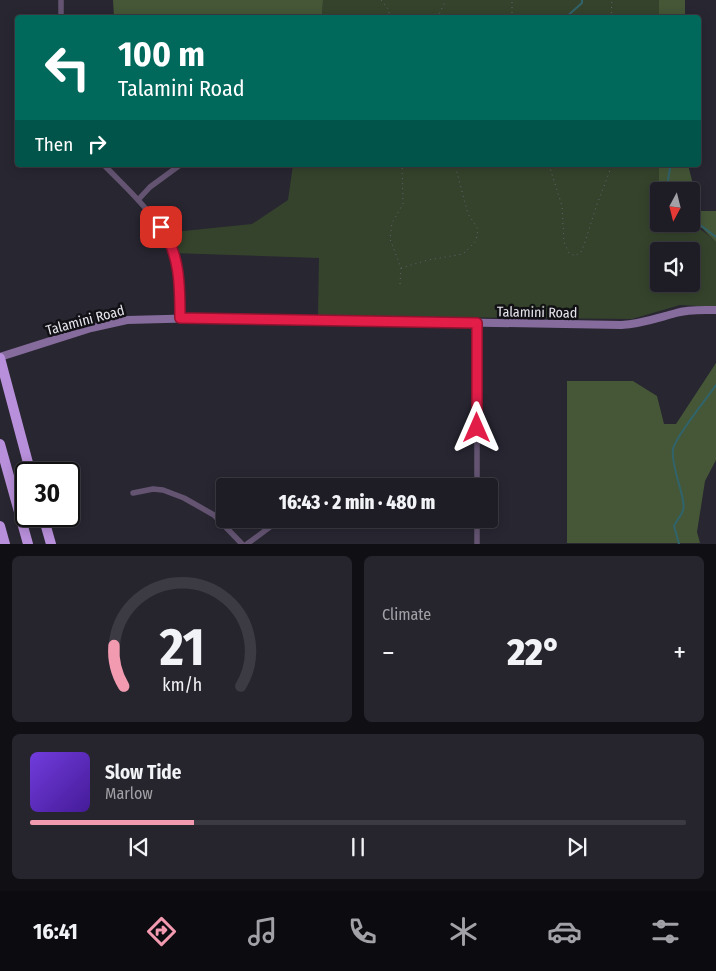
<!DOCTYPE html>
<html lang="en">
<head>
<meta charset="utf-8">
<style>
	:root { --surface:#1e1c25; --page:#26252d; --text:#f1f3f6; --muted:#a1a1a7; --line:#3c3a42; --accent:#f29aaf }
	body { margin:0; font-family:"Fira Sans Condensed",sans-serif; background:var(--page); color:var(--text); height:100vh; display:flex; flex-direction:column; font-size:19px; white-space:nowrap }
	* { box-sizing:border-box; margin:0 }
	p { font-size:16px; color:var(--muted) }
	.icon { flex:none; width:28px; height:28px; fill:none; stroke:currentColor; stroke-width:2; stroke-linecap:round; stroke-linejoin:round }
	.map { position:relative; height:544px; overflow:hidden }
	.details { display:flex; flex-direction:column; gap:12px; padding:12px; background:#100f14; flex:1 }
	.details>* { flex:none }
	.banner { position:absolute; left:15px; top:15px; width:686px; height:152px; border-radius:5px; box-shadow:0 2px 12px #0003,0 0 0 1px var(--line); background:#00695c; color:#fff; overflow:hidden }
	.needle { width:32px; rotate:187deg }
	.controls { position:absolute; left:650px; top:182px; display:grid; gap:10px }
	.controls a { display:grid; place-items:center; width:50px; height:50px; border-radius:5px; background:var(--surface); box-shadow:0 2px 12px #0003,0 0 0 1px var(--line); font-size:25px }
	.speed { position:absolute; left:15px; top:462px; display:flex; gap:10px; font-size:25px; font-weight:700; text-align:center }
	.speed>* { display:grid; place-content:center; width:65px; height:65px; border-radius:50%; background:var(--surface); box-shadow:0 2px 12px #0003,0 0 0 1px var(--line); line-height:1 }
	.speed .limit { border:2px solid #111; border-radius:8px; background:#fff; color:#111 }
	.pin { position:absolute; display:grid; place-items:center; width:42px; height:42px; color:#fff; margin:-21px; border-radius:10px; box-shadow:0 2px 8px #0006 }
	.me { position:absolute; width:55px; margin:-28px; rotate:0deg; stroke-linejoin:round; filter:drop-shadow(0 0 4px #0008) }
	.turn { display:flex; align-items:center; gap:18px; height:105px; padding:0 20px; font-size:22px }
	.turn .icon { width:65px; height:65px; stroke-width:2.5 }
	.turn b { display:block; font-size:35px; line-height:42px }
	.then { display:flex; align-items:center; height:48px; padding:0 20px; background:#0003; gap:10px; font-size:19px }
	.big { font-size:38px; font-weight:800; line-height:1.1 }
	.details .tile { flex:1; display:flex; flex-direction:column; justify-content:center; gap:8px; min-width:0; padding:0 18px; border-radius:8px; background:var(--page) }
	.details .dial { align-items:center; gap:0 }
	.dial svg { height:130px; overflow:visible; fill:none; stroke:var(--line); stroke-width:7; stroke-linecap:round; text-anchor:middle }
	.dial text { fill:var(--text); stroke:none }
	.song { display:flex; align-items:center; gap:15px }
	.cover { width:60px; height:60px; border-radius:8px; background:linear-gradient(135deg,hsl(260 70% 55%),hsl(260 70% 35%)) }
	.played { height:5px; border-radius:2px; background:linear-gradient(90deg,var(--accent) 25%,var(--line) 25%) }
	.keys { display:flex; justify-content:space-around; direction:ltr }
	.heat { display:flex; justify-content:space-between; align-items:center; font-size:28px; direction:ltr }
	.details .tiles { flex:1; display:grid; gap:12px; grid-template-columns:1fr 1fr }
	.tile:last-child { grid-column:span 2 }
	.trip { position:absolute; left:216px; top:478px; width:282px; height:50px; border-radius:5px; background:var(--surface); box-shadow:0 2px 12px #0003,0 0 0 1px var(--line); font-weight:800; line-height:50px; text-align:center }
	.tab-bar { display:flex; height:80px; justify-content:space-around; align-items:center; background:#0c0b0f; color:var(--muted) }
	.tab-bar .icon { width:35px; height:35px }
	.tab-bar .active { color:var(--accent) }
	.tab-bar b { font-size:22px; color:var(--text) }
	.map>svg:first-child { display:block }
</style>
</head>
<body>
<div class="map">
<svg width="716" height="544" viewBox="0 0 716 544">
	<rect width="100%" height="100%" fill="#282631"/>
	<path fill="#35432c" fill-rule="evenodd" d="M323 0H659V17H322Z
		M293 165H659V224C687 224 694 221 716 242V307L680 305 632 319 318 316 319 258 172 253 164 233 252 224 288 200ZM659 251H691V284H659Z"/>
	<path fill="#455737" d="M113 0H323L322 17H114Z
		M659 0H685V17H659Z
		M659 165H688L700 211H716V242L702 228 688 224H691V191H659V215Z
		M716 363V460L705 481 697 532 700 543H567V381H633L657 396 664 424H676Z"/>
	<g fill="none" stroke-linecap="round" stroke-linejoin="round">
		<path stroke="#31636b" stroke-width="2" d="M565 18 582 3V0
			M666 191 670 169 667 165
			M691 218 716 237
			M679 544 674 526C676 521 682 515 683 510 687 500 670 466 673 449 675 437 707 398 716 385"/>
		<path stroke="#65636d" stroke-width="1" stroke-dasharray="1 4" stroke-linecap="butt" d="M381 0 389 10V18
			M437 18 446 0
			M512 18V0
			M611 18 612 0
			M549 165 562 206 564 242 569 253 575 256 581 252 584 245 596 207 612 165
			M401 268 428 260 463 254 476 241 478 229 468 214 455 165
			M400 284 401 268 390 239 392 223 403 204 402 165"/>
		<path stroke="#645472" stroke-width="5.5" d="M61 0V18
			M104 165C135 197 170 226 179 271 181 286 180 302 180 318
			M138 200 150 187 180 165
			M477 323V486
			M133 493 153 489 163 490 184 498 214 515 242 544
			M247 544 278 521 285 519
			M477 544V519"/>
		<path stroke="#866c9c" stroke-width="8" d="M0 357 91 328 127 320 203 318 621 325C641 324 657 318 676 313 689 309 702 310 716 310"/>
		<path stroke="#b88fda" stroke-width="10" d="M0 358 31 474
			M0 444 28 544
			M43 516 51 544
			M0 526 5 544"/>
	</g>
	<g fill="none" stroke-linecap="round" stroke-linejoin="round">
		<defs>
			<path id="route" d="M161 227C180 254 180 286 180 318L477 323V428"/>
		</defs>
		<use href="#route" stroke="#92132f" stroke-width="12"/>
		<use href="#route" stroke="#e11d48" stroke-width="9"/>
	</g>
	<g text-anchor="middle" stroke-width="5" stroke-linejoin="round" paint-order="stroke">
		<g font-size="14" fill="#e6e5ed" stroke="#111015">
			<text transform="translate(537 312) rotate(1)" y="5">Talamini Road</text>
			<text transform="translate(85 320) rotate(-15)" y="5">Talamini Road</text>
		</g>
	</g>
</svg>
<div class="controls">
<a><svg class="needle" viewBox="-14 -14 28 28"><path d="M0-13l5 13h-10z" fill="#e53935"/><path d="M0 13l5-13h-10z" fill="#a1a1a7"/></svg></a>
<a><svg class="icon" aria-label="sound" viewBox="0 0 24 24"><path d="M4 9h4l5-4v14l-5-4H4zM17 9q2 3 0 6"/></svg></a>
</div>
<div class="speed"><div class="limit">30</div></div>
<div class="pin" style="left:161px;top:227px;background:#d93025"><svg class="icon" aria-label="arrive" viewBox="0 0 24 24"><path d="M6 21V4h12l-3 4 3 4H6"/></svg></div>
<svg class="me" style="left:477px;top:428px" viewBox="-20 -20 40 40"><path d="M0-17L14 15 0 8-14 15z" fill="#e11d48" stroke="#fff" stroke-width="4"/></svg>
<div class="trip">16:43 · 2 min · 480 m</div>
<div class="banner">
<div class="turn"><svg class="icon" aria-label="left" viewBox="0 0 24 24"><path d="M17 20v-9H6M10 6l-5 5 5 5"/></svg><div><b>100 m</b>Talamini Road</div></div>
<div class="then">Then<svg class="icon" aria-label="right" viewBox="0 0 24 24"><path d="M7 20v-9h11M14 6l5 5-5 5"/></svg></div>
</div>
</div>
<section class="details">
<div class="tiles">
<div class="tile dial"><svg viewBox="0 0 100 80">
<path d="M14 69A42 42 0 1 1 86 69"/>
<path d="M14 69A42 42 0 0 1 8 44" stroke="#f29aaf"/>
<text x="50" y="56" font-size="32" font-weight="700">21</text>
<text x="50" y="72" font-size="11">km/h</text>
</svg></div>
<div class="tile"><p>Climate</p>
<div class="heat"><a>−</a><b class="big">22°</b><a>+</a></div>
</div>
<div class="tile">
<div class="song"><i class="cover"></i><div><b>Slow Tide</b><p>Marlow</p></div></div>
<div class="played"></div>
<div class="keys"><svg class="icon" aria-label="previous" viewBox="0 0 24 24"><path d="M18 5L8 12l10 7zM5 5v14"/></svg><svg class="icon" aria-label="pause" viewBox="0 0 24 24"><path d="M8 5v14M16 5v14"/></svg><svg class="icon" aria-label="next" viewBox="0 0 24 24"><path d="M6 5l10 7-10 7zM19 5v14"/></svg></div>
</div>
</div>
</section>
<nav class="tab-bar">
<b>16:41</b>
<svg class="icon active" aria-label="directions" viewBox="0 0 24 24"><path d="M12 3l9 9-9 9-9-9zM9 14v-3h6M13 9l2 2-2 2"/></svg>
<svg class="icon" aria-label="music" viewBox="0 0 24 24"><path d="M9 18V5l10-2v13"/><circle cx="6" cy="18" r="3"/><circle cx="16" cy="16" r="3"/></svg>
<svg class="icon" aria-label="phone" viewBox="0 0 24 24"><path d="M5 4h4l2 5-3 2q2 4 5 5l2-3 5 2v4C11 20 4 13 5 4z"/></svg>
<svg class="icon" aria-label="climate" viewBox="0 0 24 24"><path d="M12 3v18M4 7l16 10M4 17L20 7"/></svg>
<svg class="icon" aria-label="car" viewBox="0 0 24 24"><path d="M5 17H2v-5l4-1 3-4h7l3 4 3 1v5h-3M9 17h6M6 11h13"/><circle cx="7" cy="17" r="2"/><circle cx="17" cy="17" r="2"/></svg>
<svg class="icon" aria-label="filters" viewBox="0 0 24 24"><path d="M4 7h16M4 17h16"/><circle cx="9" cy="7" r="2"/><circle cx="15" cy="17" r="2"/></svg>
</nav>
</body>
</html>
